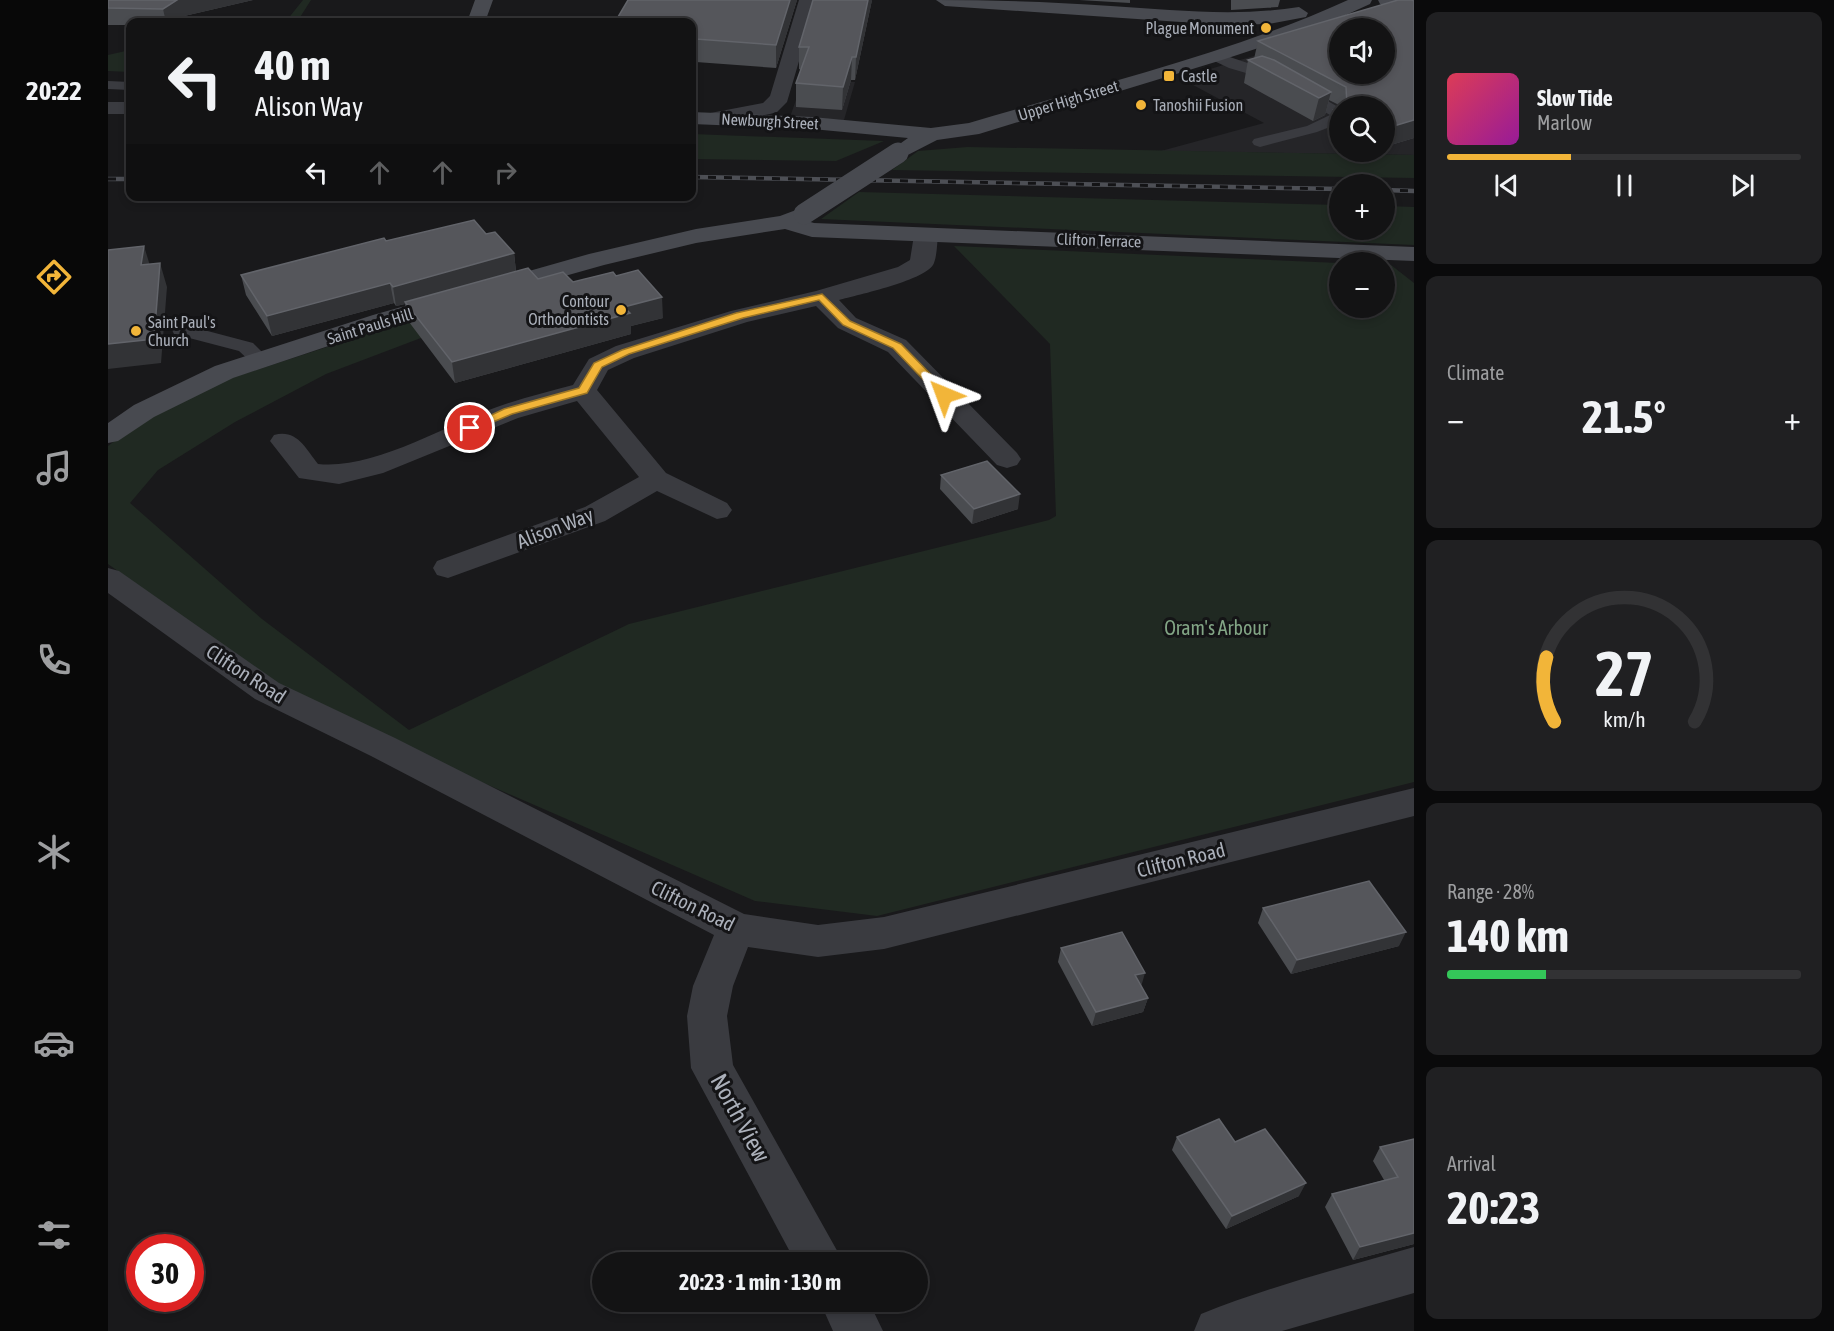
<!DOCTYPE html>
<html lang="en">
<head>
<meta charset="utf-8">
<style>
	:root { --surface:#131314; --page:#202022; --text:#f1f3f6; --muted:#9d9ea0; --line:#323234; --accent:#f2b539 }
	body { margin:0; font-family:"Asap Condensed",sans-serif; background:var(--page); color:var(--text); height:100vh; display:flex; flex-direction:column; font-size:22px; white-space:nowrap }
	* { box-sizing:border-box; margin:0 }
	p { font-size:20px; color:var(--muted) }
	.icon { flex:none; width:33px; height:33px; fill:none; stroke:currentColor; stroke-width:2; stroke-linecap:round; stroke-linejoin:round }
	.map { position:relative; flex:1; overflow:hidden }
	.drawer { display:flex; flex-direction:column; gap:12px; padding:12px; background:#0a0a0b; width:420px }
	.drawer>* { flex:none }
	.guide { position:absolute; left:18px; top:18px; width:570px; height:183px; border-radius:12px; box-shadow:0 3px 9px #0003,0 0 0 2px var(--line); background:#131314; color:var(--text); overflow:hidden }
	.tools { position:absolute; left:1221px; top:18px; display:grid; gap:12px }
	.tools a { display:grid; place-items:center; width:66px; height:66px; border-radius:50%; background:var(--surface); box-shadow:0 3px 9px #0003,0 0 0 2px var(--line); font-size:30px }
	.speed { position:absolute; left:18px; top:1234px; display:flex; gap:12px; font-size:30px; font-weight:700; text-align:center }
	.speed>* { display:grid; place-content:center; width:78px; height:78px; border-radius:50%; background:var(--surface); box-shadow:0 3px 9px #0003,0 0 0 2px var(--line); line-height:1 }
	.speed .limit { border:9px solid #d22; background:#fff; color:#111 }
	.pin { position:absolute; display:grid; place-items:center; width:51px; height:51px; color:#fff; margin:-26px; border:3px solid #fff; border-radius:50%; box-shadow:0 2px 6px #0007 }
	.me { position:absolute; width:66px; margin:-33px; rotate:316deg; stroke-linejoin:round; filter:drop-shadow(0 0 4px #0008) }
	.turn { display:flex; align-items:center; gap:21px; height:126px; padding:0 30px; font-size:27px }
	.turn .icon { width:78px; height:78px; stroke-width:2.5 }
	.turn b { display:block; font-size:42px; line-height:51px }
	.lanes { display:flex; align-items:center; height:57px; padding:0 30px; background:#0003; justify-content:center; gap:30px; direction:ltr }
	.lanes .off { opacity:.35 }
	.big { font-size:45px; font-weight:700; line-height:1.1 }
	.drawer .tile { flex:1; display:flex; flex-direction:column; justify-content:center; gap:9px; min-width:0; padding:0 21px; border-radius:12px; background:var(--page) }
	.drawer .dial { align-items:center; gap:0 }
	.dial svg { height:156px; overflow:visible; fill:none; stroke:var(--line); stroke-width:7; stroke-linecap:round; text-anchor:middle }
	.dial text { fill:var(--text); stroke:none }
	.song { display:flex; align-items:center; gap:18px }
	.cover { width:72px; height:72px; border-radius:9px; background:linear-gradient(135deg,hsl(350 70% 55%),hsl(300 70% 35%)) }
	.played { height:6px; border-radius:3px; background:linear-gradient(90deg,var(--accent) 35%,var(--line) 35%) }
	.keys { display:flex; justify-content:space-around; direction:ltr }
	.heat { display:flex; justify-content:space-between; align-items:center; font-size:33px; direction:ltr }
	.charge { height:9px; border-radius:4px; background:linear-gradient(90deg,#34c759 28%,var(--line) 0) }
	.trip { position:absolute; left:484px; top:1252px; width:336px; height:60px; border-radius:30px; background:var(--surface); box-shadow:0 3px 9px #0003,0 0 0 2px var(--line); font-weight:700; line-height:60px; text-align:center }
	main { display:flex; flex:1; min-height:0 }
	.tab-bar { display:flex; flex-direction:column; width:108px; justify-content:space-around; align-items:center; background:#080808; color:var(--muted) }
	.tab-bar .icon { width:42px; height:42px }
	.tab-bar .on { color:var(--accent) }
	.tab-bar b { font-size:27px; color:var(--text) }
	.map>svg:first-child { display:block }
</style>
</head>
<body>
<main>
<nav class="tab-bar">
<b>20:22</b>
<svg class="icon on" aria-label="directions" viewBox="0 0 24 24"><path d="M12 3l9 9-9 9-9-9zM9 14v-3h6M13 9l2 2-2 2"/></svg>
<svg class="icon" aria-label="music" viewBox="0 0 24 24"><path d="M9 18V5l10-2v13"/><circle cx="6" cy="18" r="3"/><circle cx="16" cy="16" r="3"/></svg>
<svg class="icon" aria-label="phone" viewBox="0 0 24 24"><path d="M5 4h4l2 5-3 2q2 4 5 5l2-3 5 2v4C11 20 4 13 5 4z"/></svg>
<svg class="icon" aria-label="climate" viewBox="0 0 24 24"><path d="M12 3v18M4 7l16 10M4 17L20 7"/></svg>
<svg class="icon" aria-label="car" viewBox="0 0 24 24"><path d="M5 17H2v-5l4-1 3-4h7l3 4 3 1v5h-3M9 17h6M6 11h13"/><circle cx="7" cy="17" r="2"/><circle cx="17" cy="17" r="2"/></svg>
<svg class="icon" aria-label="filters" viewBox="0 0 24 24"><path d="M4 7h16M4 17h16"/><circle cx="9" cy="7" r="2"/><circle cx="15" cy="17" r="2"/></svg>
</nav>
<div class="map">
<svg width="1306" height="1331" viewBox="0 0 1306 1331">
	<rect width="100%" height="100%" fill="#19191b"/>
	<path fill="#252528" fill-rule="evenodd" d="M1202 39 1232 74 1306 128V155L1053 151 1156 123 1072 78ZM1232 106H1276V152H1232Z
		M695 80 747 82 736 120 682 117Z"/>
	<path fill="#202922" d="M195 0H203L189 22H119V19L179 20Z
		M22 50V72L0 71V55Z
		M584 134 776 141 728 161 584 159Z
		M860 147 1306 155V178L784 170 810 151Z
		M751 192 1231 205 1232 230H1276L1277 206 1306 207V245L713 219Z
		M846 246 1231 263 1232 308H1276L1277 265H1283L1306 283V782L769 916 647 901 279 741 162 680 0 564V446L45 412 111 382 351 304 363 319 218 374 127 422 50 470 22 503 154 619 301 730 521 624 941 520 948 516 942 344Z"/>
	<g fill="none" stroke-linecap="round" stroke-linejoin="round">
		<path fill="#3a3b40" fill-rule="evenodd" d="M1107 52 1172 74 1232 108V123L1209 132 1152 147 1146 145 1144 142 1146 139 1199 126 1222 115 1162 80 1121 68 1102 59V53Z
			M0 81 22 82V90L0 89Z
			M73 324 145 343 163 361 160 365H146L131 351 66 334 64 330 66 326Z"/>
		<path fill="#3a3b40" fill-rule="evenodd" d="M691 0H709L679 102 669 112 662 114 604 124 597 122 594 118 597 114 655 103 662 96Z
			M0 102H22V114H0Z
			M818 228 826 230 830 235C829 244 829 255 826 263 820 280 749 295 731 300L748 318 798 340 909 453 913 459 909 465 899 468 889 465 780 352 730 328 708 306 639 322 526 358 500 370 489 390 558 473 619 503 624 510 619 517 609 519 549 491 497 521 340 578 329 575 325 568 329 561 477 507 531 477 469 401 410 418 275 473 231 484 191 478 162 441 166 435C189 429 197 448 210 464 265 470 336 426 389 407 413 398 440 392 465 385L481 359 508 346 623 311 708 291 790 267 802 260 806 235 810 230Z
			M0 568 11 571 171 683 287 738 636 914 710 925 776 917 1306 788V816L776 949 710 957 640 947 625 986 619 1016 625 1065 736 1263H688L583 1068 579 1016 585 986 606 935 263 756 147 699 0 593Z
			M1306 1247V1293L1174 1331H1086L1093 1314C1162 1286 1234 1268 1306 1247Z
			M712 1302H761L775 1331H725Z"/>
		<path fill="#484a50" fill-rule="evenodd" d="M367 0H385L377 22H359Z
			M828 0C886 0 944 2 1003 6 1066 10 1128 17 1191 7L1200 13 1198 17 1160 24 1117 25 837 6Z
			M1240 0H1264L1262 4 1205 30 1114 60 871 134 829 140 790 160 782 158 779 153 800 138 704 129 584 124V112L704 117 823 128 861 123C987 85 1119 55 1240 0Z
			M1270 0H1294L1306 6V19L1272 4Z
			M696 207 704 209 708 214 699 221 706 223 1306 247V261L704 237 677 229 588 243 496 265 283 325 125 378 46 417 10 441 0 443V423L26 405 107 366 265 315 481 254 588 229 672 216Z"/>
		<defs>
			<path id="rail" d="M584 177 1232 189
				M0 179H22
				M1276 190 1306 191"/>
		</defs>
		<use href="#rail" stroke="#4d4f55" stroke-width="4.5"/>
		<use href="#rail" stroke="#141416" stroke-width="3" stroke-dasharray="8" stroke-linecap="butt"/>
		<path stroke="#484a50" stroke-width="21" d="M696 214 790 153"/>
	</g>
	<path fill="#4a4c50" d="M0 0H145L72 17 64 22H22V25H0Z
		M689 0 668 68 588 62 589 104H584V22Z
		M764 0 747 80H743L734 110 688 107V83L693 70 691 69V47Z
		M971 0H1022V3Z
		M1123 0H1172L1170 7 1123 10Z
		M1306 1V138L1276 147V106H1233L1221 100 1217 115 1205 121 1136 83 1140 60 1146 59 1150 41Z
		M1232 108V135L1221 130 1226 110Z
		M378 234 406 253 408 271 430 279 465 282 508 276 555 318 523 326V334L347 383 301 322 297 304 288 306 286 303 164 336 138 295 133 275 278 241Z
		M833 475 910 509 864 524 832 489Z
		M1155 908 1291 946 1183 974 1150 923Z
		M953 948 1033 986 1040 998 1035 1012 984 1026 950 962Z
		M1069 1137 1127 1142 1191 1196 1118 1229 1064 1150Z
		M1306 1139V1244L1245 1260 1217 1207 1224 1194 1276 1180 1265 1161 1272 1147Z"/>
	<path fill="#323336" d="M67 0H145L72 17 64 22H58L55 9Z
		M682 0H689L668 68V45Z
		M760 0H764L747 80 748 57Z
		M744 57 743 80 734 110 735 87Z
		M1223 92 1217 115 1205 121 1211 98Z
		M1306 120V138L1276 147V129Z
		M36 246 43 269 33 265Z
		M406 253 408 272 297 302V304L288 306 285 287Z
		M52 263 59 287 53 363 0 369V344Z
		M282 283 286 303 164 336 159 316Z
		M554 297 555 318 523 326V334L347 383 344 362 516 307Z
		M912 494 910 509 864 524 866 509Z
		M1298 932 1291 946 1183 974 1189 960Z
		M1037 973 1033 987 1027 975Z
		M1040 998 1035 1012 984 1026 988 1012Z
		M1198 1183 1191 1196 1118 1229 1124 1216Z
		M1306 1233V1244L1245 1260 1252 1247Z"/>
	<path fill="#55565b" stroke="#62646a" stroke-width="1.5" fill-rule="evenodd" d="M0 0H69L55 9 0 8Z
		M520 0H682L668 45 588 39V80L584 81V22H507Z
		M705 0H760L748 57H744L735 87 688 83 701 47H691Z
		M1290 0H1304L1306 1V120L1276 129V106H1235L1239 105 1238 87 1150 41ZM1232 28H1276V74H1232Z
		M1154 56 1166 60 1223 92 1211 98 1140 60Z
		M1232 108V113L1226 110Z
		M366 220 378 234 387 232 406 253 285 287 282 283 159 316 133 275 276 238 278 241Z
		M36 246 33 265 52 263 46 339 0 344V250Z
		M420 268 430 279 455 272 465 282 505 272 508 276 530 270 554 297 516 307 522 313 344 362 297 302Z
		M879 461 912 494 866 509 833 475Z
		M1261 881 1298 932 1189 960 1155 908Z
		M1014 932 1037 973 1027 975 1040 998 988 1012 953 948Z
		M1111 1119 1127 1142 1157 1129 1198 1183 1124 1216 1069 1137Z
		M1306 1139V1233L1252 1247 1224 1194 1290 1177 1272 1147Z"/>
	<path fill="#f2b539" stroke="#9d7625" stroke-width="1.5" d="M714 294 742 321 793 344 840 392V397H832L785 348 735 325 711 300 635 318 521 354 494 367 479 393 404 414 366 430 356 428 396 409 471 388 486 363 514 350 628 313Z"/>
	<g fill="#f2b539" stroke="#141416" stroke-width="2">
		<circle cx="1158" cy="28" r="6"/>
		<rect x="1055" y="70" width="12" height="12" rx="3"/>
		<circle cx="1033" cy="105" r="6"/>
		<circle cx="513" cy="310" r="6"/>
		<circle cx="28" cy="331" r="6"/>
	</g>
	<g text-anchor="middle" stroke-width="6" stroke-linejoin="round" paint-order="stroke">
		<g font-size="16" fill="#abb0ba" stroke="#141416" text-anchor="start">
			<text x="1146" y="34" text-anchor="end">Plague Monument</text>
			<text x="1073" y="82">Castle</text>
			<text x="1045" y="111">Tanoshii Fusion</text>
			<text x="501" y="307" text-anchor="end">Contour<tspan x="501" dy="18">Orthodontists</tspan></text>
			<text x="40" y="328">Saint Paul's<tspan x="40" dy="18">Church</tspan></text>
		</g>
		<g font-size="16" fill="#abb0ba" stroke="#141416">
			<text transform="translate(960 100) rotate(-17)" y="6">Upper High Street</text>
			<text transform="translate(662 121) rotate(3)" y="6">Newburgh Street</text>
			<text transform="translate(991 240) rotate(2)" y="6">Clifton Terrace</text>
			<text transform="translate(262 326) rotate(-17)" y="6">Saint Pauls Hill</text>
		</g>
		<g font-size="20" fill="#abb0ba" stroke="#141416">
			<text transform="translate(447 528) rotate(-21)" y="7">Alison Way</text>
			<text transform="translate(138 674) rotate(33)" y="7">Clifton Road</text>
			<text transform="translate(1073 860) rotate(-14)" y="7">Clifton Road</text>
			<text transform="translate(585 906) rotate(26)" y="7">Clifton Road</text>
		</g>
		<g font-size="20" fill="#82a585" stroke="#141416">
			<text x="1108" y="635">Oram's Arbour</text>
		</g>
		<g font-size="24" fill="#abb0ba" stroke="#141416">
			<text transform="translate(632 1118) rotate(61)" y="8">North View</text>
		</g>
	</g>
</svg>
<div class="tools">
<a><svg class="icon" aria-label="sound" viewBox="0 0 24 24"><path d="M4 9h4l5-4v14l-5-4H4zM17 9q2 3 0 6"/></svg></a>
<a><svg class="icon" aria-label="search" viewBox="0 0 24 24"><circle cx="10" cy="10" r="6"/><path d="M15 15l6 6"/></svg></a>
<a>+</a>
<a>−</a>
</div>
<div class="speed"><div class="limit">30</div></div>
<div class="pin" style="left:362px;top:428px;background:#d93025"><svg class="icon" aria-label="arrive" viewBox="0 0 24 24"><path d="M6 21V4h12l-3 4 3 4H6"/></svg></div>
<svg class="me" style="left:836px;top:395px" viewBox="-20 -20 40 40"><path d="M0-17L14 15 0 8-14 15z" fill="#f2b539" stroke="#fff" stroke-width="4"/></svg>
<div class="trip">20:23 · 1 min · 130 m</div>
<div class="guide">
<div class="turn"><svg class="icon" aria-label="left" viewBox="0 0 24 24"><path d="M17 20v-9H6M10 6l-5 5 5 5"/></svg><div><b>40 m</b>Alison Way</div></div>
<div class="lanes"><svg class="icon" aria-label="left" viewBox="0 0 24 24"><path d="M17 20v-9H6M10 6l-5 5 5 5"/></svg><svg class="icon off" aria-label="ahead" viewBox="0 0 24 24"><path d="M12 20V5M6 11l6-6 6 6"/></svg><svg class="icon off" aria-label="ahead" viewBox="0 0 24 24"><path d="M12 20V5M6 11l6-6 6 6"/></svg><svg class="icon off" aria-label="right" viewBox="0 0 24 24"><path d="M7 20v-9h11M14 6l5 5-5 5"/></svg></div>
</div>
</div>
<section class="drawer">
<div class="tile">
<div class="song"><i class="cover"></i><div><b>Slow Tide</b><p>Marlow</p></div></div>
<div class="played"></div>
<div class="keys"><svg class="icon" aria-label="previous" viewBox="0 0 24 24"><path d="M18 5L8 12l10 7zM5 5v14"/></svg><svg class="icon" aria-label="pause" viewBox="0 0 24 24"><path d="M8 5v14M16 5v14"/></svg><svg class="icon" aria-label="next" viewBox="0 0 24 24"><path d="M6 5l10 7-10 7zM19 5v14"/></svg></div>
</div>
<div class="tile"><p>Climate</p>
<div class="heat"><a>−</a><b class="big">21.5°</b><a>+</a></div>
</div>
<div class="tile dial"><svg viewBox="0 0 100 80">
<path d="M14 69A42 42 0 1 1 86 69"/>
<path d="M14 69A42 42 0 0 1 10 36" stroke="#f2b539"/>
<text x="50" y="56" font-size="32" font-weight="700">27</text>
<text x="50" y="72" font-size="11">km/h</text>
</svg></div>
<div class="tile"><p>Range · 28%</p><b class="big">140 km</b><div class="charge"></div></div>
<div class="tile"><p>Arrival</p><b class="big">20:23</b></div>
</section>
</main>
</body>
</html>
